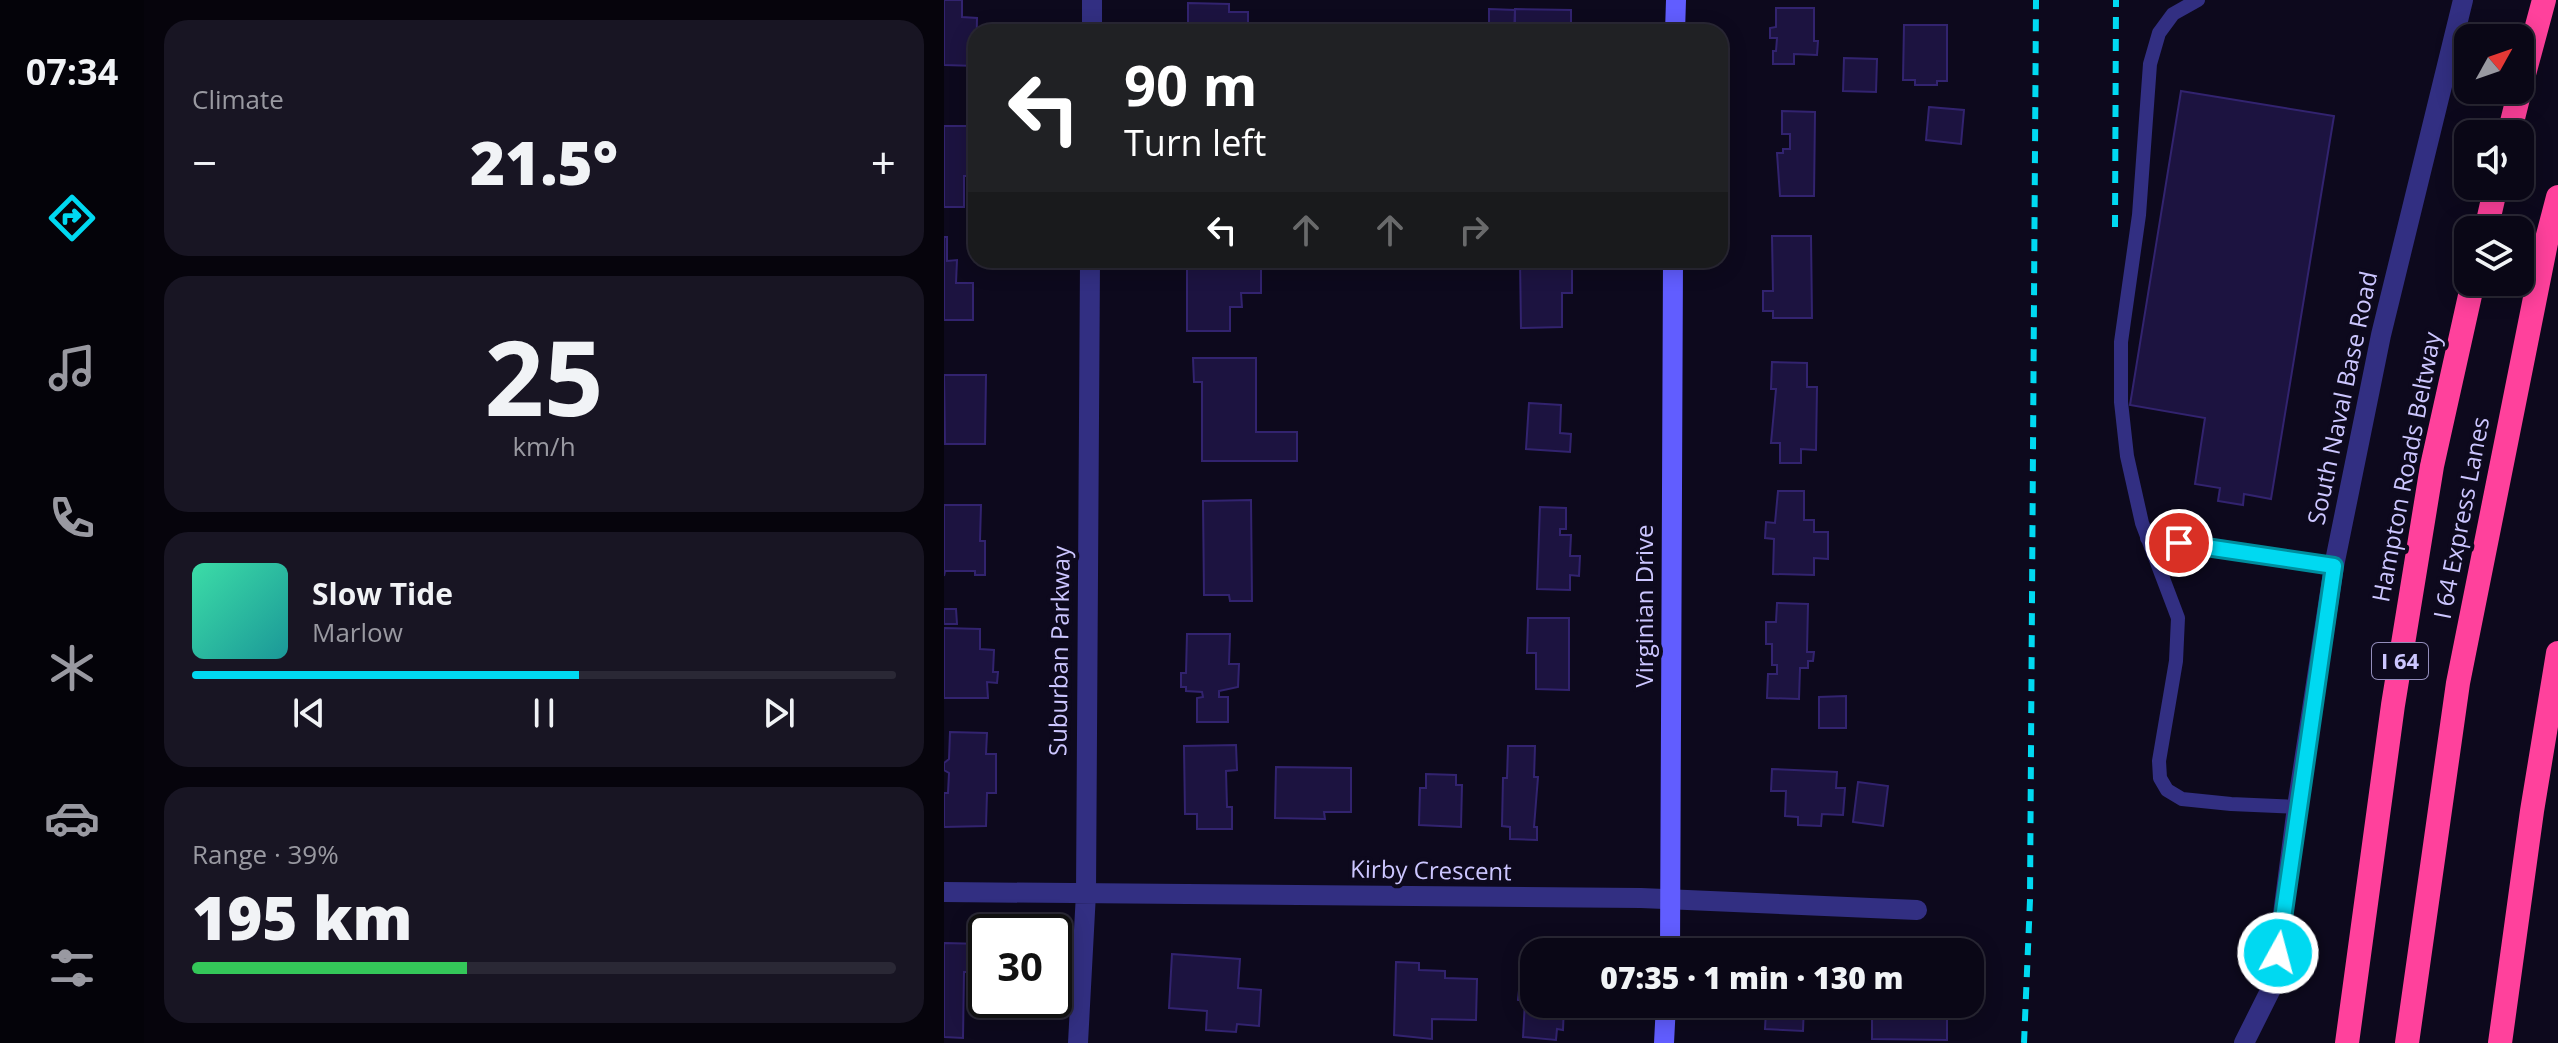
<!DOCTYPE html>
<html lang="en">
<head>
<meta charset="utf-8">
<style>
	:root { --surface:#0a0716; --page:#181523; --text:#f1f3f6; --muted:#9999a1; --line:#2a2835; --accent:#00d9f1 }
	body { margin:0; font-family:"Open Sans",sans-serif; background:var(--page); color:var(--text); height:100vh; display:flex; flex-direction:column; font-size:30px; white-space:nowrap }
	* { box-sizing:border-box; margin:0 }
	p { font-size:26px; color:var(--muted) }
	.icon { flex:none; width:44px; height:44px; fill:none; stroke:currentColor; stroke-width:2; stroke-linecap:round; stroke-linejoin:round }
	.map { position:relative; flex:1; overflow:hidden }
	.sheet { display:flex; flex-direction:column; gap:20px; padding:20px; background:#06040c; width:800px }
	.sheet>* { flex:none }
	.guide { position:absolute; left:24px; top:24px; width:760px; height:244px; border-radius:24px; box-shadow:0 4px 20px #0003,0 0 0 2px var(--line); background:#202124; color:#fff; overflow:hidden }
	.needle { width:52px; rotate:50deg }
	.fabs { position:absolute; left:1510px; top:24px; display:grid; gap:16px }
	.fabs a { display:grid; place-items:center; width:80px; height:80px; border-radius:16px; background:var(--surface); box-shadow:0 4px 20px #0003,0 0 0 2px var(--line); font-size:40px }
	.speed { position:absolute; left:24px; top:914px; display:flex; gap:16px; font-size:40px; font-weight:700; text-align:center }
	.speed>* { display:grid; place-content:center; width:104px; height:104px; border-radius:50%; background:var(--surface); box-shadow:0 4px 20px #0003,0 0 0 2px var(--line); line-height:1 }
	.speed .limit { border:4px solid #111; border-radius:12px; background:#fff; color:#111 }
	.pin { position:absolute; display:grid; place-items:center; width:68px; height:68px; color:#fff; margin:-34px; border:4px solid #fff; border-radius:50%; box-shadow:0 2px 8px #0007 }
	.me { position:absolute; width:88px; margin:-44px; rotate:7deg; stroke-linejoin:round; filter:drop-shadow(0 0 6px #0008) }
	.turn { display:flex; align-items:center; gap:28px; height:168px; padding:0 24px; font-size:36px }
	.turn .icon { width:104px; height:104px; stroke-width:2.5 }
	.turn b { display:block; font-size:56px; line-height:68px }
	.lanes { display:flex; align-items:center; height:76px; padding:0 24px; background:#0003; justify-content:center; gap:40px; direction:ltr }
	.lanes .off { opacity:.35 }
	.big { font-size:60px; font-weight:800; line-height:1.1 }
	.sheet .widget { flex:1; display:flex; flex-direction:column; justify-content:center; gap:12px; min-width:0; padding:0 28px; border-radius:24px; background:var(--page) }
	.sheet .dial { align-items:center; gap:0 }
	.dial b { font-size:104px; line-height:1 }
	.song { display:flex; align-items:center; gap:24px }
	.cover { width:96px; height:96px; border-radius:12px; background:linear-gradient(135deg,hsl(160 70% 55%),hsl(180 70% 35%)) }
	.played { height:8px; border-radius:4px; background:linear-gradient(90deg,var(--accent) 55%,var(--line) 55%) }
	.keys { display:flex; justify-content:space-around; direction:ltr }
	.heat { display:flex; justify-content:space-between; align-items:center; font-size:44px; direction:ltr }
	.charge { height:12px; border-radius:6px; background:linear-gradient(90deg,#34c759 39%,var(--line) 0) }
	.trip { position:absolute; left:576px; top:938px; width:464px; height:80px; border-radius:24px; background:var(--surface); box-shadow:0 4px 20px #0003,0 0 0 2px var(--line); font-weight:800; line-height:80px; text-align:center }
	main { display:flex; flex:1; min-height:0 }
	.tab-bar { display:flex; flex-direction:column; width:144px; justify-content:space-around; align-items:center; background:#040309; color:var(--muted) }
	.tab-bar .icon { width:56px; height:56px }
	.tab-bar .on { color:var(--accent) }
	.tab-bar b { font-size:36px; color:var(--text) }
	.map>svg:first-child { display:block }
</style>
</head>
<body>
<main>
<nav class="tab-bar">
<b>07:34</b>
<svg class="icon on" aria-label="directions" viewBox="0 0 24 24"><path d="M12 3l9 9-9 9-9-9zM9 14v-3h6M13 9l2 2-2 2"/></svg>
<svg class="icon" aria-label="music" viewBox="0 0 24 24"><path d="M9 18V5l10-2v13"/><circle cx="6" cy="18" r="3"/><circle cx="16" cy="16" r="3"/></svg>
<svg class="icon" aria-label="phone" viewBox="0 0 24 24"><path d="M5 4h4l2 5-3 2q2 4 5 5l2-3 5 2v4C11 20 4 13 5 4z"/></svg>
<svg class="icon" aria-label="climate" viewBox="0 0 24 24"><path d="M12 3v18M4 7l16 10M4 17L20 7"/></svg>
<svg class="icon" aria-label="car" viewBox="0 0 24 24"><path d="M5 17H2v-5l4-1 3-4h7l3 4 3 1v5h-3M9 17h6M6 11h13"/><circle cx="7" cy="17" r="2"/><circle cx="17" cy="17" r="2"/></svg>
<svg class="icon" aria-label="filters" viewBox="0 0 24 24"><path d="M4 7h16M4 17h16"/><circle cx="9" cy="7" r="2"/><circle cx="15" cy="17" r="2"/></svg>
</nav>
<section class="sheet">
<div class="widget"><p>Climate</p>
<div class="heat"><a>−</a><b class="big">21.5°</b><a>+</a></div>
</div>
<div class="widget dial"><b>25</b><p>km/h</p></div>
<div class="widget">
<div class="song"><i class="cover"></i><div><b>Slow Tide</b><p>Marlow</p></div></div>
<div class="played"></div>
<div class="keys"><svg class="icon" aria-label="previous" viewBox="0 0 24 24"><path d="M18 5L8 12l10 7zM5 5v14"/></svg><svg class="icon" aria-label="pause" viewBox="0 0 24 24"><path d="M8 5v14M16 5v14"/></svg><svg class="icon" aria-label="next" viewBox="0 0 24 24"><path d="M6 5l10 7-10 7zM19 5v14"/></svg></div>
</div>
<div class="widget"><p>Range · 39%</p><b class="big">195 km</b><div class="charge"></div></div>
</section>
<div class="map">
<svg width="1614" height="1043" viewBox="0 0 1614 1043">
	<rect width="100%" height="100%" fill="#0d091d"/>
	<path fill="#1c1340" stroke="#32236f" stroke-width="2" d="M0 0H18V17L33 18 32 66 0 65Z
		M244 3 285 4V12H304V32H244Z
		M832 8H870V41H874L873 55 850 54V64H829V51H832L833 38H826V28L832 27Z
		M545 9 571 10 570 32H545Z
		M571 9 627 10V32H571Z
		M960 25H1003V81H993V85H971V80H959Z
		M900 58 933 59 932 92 899 91Z
		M1237 91 1390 116 1327 499 1300 494 1299 505 1274 501 1276 488 1251 484 1261 418 1186 405Z
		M985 107 1020 110 1017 144 982 140Z
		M838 111 871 112 870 196H836L833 153H839V149H846V134H838Z
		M0 126H32V176H20V207H0Z
		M828 236H867L868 318H829V311H819V291H829Z
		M0 237H3V261L13 260 12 283H29V320H0Z
		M243 260H317V293H297L298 307H286V331H243Z
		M576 260H628V293H618V327L577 328Z
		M249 358H312V432H353V461H258V382H250Z
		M828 362 863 363V387H873L872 450 857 449V463H836V443H827L832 389H827Z
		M0 375H42L41 444H1Z
		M585 403 617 405 616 433 627 434 626 452 582 449Z
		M834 491H860V520H870V532H884V559L870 558V575L829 574 830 539 821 538 822 522 831 523Z
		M307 500 308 601H286L285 595H260L259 501Z
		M0 505H37L36 541H41V575H31V571H1L0 576Z
		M596 507 622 508V529H616V535H627L626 556H636L635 576 626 575V590L593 589Z
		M833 603 864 604 863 652H870L869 661H864V668H856L855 699 823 698 824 674H833V665H828V644H822V622H832Z
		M0 609H12L13 624H0Z
		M584 618H625V690L592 689V653H583Z
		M0 628 36 629V649L50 650 49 672H54L53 683 43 682 44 698H0Z
		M243 634H286L285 664H295L294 687 275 691V697H284V722H253V698L259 697 258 692 242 691V687H237V673H242Z
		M902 696V728H875V697Z
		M6 732 43 733 42 754H52V793H43L42 826 0 827V793H4L5 773 0 770V763L5 759Z
		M292 745 293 770 282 771 283 807H288V829H253V814H241L240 746Z
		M564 746H591L590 777H594L590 827H593V840L566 839V827L558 826 559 778H563Z
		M332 767 407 768V812H380L381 819 331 818Z
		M828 769 893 772 892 788H901L899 815 878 814 877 826 854 825V817L841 816 842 791H827Z
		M482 774 512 775V785H518L517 827 475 825 476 788H482Z
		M914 782 944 786 939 826 909 822Z
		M0 943 39 944V972H20L19 1038 0 1037Z
		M584 953H590V1004L620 1005 619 1030 613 1029 612 1040 579 1037 581 1001 574 1000 575 990H582Z
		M228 954 296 959 294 988 317 990 315 1026 293 1024 292 1032 262 1030 263 1011 225 1008Z
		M452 962 475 963V970L501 971V978L533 979 532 1020 488 1019V1039L450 1035Z
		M816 1004H860L859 1031 821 1029 822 1010H816Z
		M928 1004H1003V1040L928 1039Z"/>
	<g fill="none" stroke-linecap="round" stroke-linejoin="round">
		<path stroke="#322f82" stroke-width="14" d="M1254 0 1229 14 1215 33 1206 64 1195 215 1177 342V402L1183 456 1198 523 1234 618 1232 661 1215 761 1216 778 1223 790 1238 799 1287 804 1353 807
			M1203 538 1390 566"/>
		<path stroke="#322f82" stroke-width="20" d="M148 0V32
			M0 892 697 898 973 910
			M134 1043 142 893 146 260
			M1300 1043 1330 983 1353 807 1390 566 1437 335 1519 0"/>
		<path stroke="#615dff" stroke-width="20" d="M731 32 732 0
			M726 952 729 260
			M720 1043 722 1004"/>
		<path stroke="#ff419c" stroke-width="24" d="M1576 89 1600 0
			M1565 134 1576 90
			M1542 230 1552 186
			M1403 1043 1449 705 1488 466 1529 282
			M1463 1043 1514 683 1602 243 1614 197
			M1556 1043 1588 811 1614 653"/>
		<path stroke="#00d9f1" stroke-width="6" stroke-dasharray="12 10" stroke-linecap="butt" d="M1171 227 1172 0
			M1080 1043 1086 900 1092 0"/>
	</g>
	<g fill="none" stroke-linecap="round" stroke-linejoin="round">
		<defs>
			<path id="route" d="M1235 543 1390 566 1334 953"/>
		</defs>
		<use href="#route" stroke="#008d9d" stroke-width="20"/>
		<use href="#route" stroke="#00d9f1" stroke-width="14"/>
	</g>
	<g text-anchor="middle" stroke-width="8" stroke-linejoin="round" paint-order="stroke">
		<rect fill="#0d091d" stroke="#938dbb" stroke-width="2" x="1428" y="643" width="56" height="36" rx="6"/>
		<g font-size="22" font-weight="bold" fill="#ccc6ff">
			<text x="1456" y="669">I 64</text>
		</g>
		<g font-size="24" fill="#ccc6ff" stroke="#0d091d">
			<text transform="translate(1399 398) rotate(-78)" y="8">South Naval Base Road</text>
			<text transform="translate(1463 467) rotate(-79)" y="8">Hampton Roads Beltway</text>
			<text transform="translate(1518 518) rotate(-79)" y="8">I 64 Express Lanes</text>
			<text transform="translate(701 606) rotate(-90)" y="8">Virginian Drive</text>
			<text transform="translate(116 651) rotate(-89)" y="8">Suburban Parkway</text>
			<text transform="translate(487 871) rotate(1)" y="8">Kirby Crescent</text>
		</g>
	</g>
</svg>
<div class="fabs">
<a><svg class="needle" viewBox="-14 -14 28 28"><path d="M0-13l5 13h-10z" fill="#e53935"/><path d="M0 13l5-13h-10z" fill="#9999a1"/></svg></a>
<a><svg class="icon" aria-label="sound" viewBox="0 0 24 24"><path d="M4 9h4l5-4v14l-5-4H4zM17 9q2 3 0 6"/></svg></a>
<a><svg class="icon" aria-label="layers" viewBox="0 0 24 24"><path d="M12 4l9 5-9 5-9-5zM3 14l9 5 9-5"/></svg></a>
</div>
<div class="speed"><div class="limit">30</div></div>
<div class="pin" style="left:1235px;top:543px;background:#d93025"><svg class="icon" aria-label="arrive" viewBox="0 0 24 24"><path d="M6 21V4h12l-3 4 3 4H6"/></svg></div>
<svg class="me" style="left:1334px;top:953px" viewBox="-20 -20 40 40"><circle r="17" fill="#00d9f1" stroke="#fff" stroke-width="3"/><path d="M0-11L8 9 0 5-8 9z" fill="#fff"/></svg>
<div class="trip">07:35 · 1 min · 130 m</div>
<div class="guide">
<div class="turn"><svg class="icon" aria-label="left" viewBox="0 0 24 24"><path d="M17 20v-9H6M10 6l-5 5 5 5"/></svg><div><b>90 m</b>Turn left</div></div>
<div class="lanes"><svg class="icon" aria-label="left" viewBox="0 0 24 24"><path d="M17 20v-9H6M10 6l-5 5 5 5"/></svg><svg class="icon off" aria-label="ahead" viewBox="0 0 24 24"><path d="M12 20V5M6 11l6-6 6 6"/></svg><svg class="icon off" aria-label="ahead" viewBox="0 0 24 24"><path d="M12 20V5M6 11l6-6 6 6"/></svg><svg class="icon off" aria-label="right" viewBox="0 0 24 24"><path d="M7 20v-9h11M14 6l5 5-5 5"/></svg></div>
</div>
</div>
</main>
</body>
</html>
